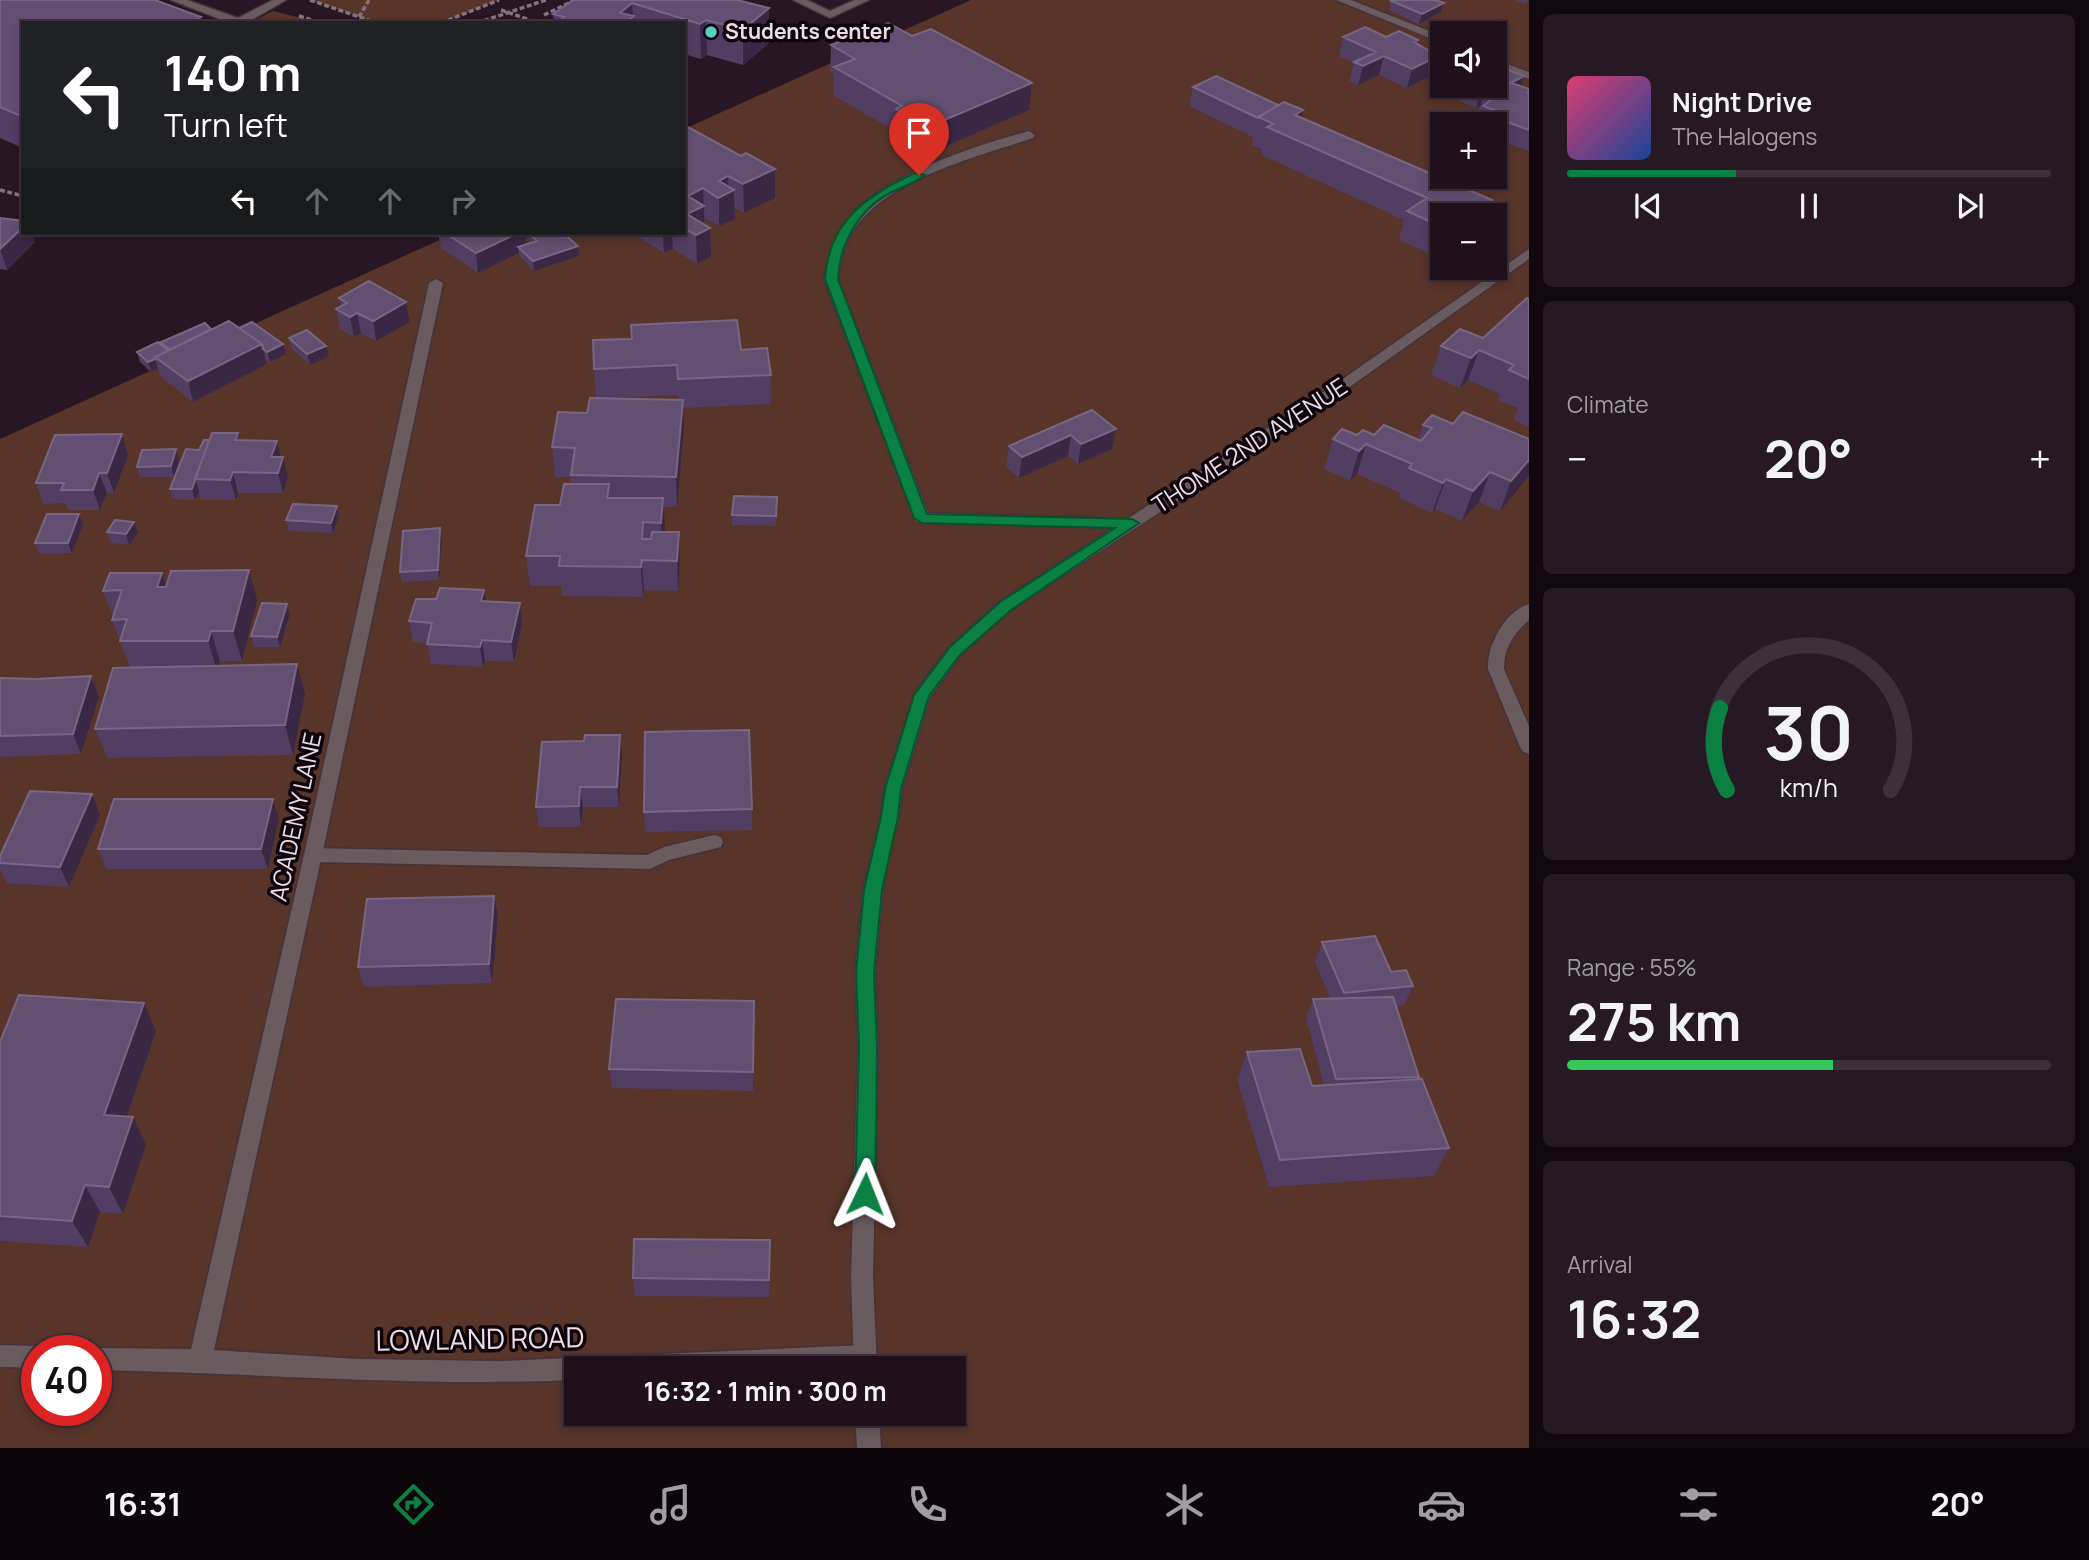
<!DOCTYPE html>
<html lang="en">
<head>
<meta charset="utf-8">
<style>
	:root { --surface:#1f101b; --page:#271924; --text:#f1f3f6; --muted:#a19da3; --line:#3c303a; --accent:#0b8043 }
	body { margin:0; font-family:Manrope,sans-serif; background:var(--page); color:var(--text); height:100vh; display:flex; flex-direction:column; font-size:26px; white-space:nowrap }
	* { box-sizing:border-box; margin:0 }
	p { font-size:23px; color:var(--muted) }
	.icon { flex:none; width:38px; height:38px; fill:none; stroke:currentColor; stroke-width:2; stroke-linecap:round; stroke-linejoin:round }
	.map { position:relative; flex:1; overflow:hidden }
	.panel { display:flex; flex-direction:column; gap:14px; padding:14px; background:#11090f; width:560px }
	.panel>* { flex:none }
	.top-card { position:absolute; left:21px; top:21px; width:665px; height:214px; border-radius:0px; box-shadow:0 4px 10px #0003,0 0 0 2px var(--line); background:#202124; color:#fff; overflow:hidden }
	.tools { position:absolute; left:1430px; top:21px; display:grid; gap:14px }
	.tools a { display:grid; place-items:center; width:77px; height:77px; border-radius:0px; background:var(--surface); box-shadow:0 4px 10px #0003,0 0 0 2px var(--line); font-size:35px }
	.speed { position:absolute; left:21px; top:1335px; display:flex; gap:14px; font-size:35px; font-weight:700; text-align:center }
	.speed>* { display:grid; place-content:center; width:91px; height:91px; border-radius:50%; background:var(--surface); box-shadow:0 4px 10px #0003,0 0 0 2px var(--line); line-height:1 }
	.speed .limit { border:10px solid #d22; background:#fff; color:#111 }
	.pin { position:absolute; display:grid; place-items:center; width:60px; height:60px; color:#fff; margin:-72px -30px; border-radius:50% 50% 50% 0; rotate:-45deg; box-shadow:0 0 7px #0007 }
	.pin .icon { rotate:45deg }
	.me { position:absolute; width:77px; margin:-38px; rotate:2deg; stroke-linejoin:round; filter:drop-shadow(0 0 5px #0008) }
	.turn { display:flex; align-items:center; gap:24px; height:147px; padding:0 28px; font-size:32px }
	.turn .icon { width:91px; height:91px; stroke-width:2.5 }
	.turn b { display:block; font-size:49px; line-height:60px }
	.lanes { display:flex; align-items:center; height:66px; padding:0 28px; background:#0003; justify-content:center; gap:35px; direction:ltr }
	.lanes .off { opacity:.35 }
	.big { font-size:52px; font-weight:700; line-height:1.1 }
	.panel .card { flex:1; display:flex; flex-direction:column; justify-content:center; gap:10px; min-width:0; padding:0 24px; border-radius:10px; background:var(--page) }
	.panel .dial { align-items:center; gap:0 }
	.dial svg { height:182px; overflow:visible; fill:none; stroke:var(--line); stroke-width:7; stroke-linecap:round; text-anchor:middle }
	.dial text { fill:var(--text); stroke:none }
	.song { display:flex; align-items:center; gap:21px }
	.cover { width:84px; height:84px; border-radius:10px; background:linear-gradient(135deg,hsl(340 70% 55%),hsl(220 70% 35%)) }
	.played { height:7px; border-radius:4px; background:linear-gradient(90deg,var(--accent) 35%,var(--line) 35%) }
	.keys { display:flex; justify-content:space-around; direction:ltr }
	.heat { display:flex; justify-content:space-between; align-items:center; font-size:38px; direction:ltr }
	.charge { height:10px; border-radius:5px; background:linear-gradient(90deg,#34c759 55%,var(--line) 0) }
	.trip { position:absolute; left:564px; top:1356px; width:402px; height:70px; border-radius:0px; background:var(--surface); box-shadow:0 4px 10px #0003,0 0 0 2px var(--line); font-weight:700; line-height:70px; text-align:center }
	.menu { display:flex; height:112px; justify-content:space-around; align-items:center; background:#0c060b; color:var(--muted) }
	.menu .icon { width:49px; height:49px }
	.menu .current { color:var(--accent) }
	.menu b { font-size:32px; color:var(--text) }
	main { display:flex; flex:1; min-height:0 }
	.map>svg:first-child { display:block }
</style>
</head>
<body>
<main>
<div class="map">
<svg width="1529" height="1448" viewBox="0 0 1529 1448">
	<rect width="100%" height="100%" fill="#291624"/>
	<path fill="#583429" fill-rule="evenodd" d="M310 0H499L441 23H377Z
		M971 0H1529V1448H0V439L455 233H684V129ZM1442 33H1494V86H1442ZM1442 124H1494V177H1442ZM1442 215H1494V268H1442ZM37 1351H96V1410H37ZM576 1368H954V1414H576Z
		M273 11 321 23H250Z"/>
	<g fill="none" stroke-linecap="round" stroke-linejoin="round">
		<defs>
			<path id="service" d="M171 0H187L238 18 273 0H286L246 23H230Z
				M793 0H807L830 11 855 0H869L830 18Z
				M1029 131 1035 135 1033 138C975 158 868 182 845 248 841 257 840 269 838 279L928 513 1138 519 1140 523 1132 528 916 522 824 279C829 257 834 239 848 220 879 176 978 145 1029 131Z
				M714 835 721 837 723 842 721 847 669 860 650 869 313 862 306 860 304 855 306 850 313 848 647 855 664 847Z"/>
			<path id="minor" d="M1336 0H1351L1442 36V43Z
				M1494 59 1529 72V79L1494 66Z
				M436 279 443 283 322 855 214 1350 358 1359 501 1361 864 1345 872 1348 876 1356 872 1364 864 1367 576 1368V1380C416 1387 256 1373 96 1370V1351H88L96 1348 191 1349 304 855 429 283Z
				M1529 604V620C1514 634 1504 647 1504 669L1529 726V754L1523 752 1520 747 1488 669C1487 645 1505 611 1529 604Z
				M0 1345 37 1346 46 1351H37V1368L0 1367Z"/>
			<path id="tertiary" d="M1529 249V259L1344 391 1011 610 961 655 930 697 902 789 899 817 890 847 883 890 875 973 878 1047 873 1277 877 1368H854L851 1277 858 1047 855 973 863 890 881 817 884 789 916 691 949 647 999 602 1334 385Z
				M855 1414H879L881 1448H857Z"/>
		</defs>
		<use href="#service" stroke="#44323f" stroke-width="3"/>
		<use href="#minor" stroke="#44323f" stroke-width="3"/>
		<use href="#tertiary" stroke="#44323f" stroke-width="3"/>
		<path stroke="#83727e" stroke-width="3.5" stroke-dasharray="5 2.5" stroke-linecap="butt" d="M310 0 377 23
			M501 10 530 20
			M544 15 575 0
			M299 16 321 23
			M359 17 369 0
			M441 23 499 0
			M477 23 546 0
			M0 190 23 196"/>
		<use href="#service" fill="#695b5e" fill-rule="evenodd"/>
		<use href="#minor" fill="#695b5e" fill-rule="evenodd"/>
		<use href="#tertiary" fill="#695b5e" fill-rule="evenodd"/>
	</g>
	<path fill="#523e63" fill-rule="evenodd" d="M0 0 201 17 203 23H23V148L0 138Z
		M573 0 769 8V43L743 65 707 55 701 59 684 54V23H554L553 14Z
		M1515 0H1529L1525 4Z
		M1391 1 1444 3 1441 12 1419 24 1389 10Z
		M912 36 1032 83 1029 110 926 155 895 137V131L833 95 834 74 830 72 831 45Z
		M1343 37H1386L1418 40 1417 44 1438 56 1433 75 1407 88 1379 75 1358 85 1349 81 1354 63 1339 56Z
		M1501 71 1521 86 1529 89V151L1494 139V124H1477L1481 112 1479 111 1480 106 1476 108 1460 101 1462 91 1494 86Z
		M1193 87 1302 118 1492 200 1487 215H1442V256L1439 258 1399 240 1404 220 1261 155 1262 149 1252 145 1253 137 1189 106Z
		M684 125 775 198 744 213 735 208V219L719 226 705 218V225L710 228 711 256 697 264 673 249 664 253 632 233H684Z
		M0 218 35 242 7 270 0 269Z
		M438 233H525L526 244 530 243 529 234 527 233H563L579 256 534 271 520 257 519 253 478 273 441 248Z
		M339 298 406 302 410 322 376 341 361 333 354 337 340 329 336 309 341 307Z
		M1529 298V427L1514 420 1518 408 1498 400 1500 394 1468 380 1460 388 1431 375 1441 346 1483 338Z
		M239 328 283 344 286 354 270 362 266 360 267 364 193 402 161 377 158 369 151 372 140 362 137 352 163 346 161 342 211 329Z
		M289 338 326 346 329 356 310 365 291 348Z
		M741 350 771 375V404L683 408 684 429 677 507H664V532L680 562 678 591 644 590 643 597 562 596 561 586H530L526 556 560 505 571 484V477H555L552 447 587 413 596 398 594 369ZM678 395V400L601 398Z
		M1092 410 1112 449 1078 464 1068 456 1019 478 1006 467 1009 446Z
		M1453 424 1529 439 1500 511 1479 502 1462 521 1435 509 1432 513 1399 498 1400 493 1357 474 1350 481 1324 469 1333 439 1357 435H1374L1418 440 1423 425Z
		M238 433 239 440 277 441 281 457 288 477 283 493H238L236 500H201L199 492 195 500 173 499 170 489 199 450 209 440Z
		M122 434 128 455 114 493H107L100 510H68L66 503 43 504 36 483Z
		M176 449 179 460 174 477H140L137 467Z
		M777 497 776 526 732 525V515Z
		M337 506 339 516 333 533 289 531 286 520Z
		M134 522 138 533 129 545 111 543 107 532Z
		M83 525 72 553 39 554 35 543Z
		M440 528 442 539 439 580 402 582 400 572Z
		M162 573 166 585 257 600 242 661H220L219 666 305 694 293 755 107 758 95 729 130 667 112 620 113 616 103 591Z
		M486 601 520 603 522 624 514 662 485 661 483 667 431 664 427 643 413 642 409 621Z
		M287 604 290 614 280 647H254L251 636Z
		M91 676 99 697 81 754 0 757V678L36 679Z
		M622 756 619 807H583L581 827H539L536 807Z
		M273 799 279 819 268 869H106L98 849Z
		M752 809V830L645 832 644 812Z
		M100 815 69 887 7 883 0 870V856Z
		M494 896 498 915 492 983 364 987 358 967Z
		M1322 942 1391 972 1413 986 1404 1005 1396 1006 1419 1077 1418 1079 1449 1148 1434 1176 1269 1187 1237 1080 1247 1052 1312 1086 1324 1085 1306 1018 1313 999 1330 998 1315 962Z
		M754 1001 753 1091 612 1088 609 1069Z
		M144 1003 156 1031 127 1117 146 1145 123 1214 100 1212 88 1247 0 1241V1042Z
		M770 1240 769 1297 635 1296 633 1278Z"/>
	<path fill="#3a2744" d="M632 3 633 17 634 16 635 23H621L620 13Z
		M1444 3 1441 12 1419 24 1422 14Z
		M769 8V43L743 65V30Z
		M201 17 203 23H189Z
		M706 20 707 55 701 59 700 24Z
		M1384 56 1379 75 1358 85 1363 66Z
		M1438 56 1433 75 1407 88 1412 69Z
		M1524 76 1521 86 1496 96 1489 93Z
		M1032 83 1029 110 926 155 928 127Z
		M1483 96 1480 106 1476 108 1479 98Z
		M1303 110 1297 138 1295 115Z
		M775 169V198L744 213 743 184Z
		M728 176 729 193 734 190 735 219 719 226V181Z
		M703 188 705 230 710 228 711 256 697 264 696 235 688 230V196Z
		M1492 200 1487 215H1469Z
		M23 227V233H32L35 242 7 270 0 249Z
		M513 233H525L526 249 518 247 519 253 478 273 476 253Z
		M663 233H672L673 249 664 253Z
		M578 246 579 256 534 271 533 261Z
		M406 302 410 322 376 341 373 321Z
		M357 313 361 333 354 337 350 317Z
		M262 344 267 364 193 402 188 381Z
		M283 344 286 354 270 362 267 352Z
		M326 346 329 356 310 365 307 354Z
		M1479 350 1468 380 1460 388 1471 358Z
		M155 359 158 369 151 372 148 362Z
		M683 400 684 429 677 507 676 477Z
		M1116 429 1112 449 1078 464 1081 444Z
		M122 434 128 455 114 493 107 473Z
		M1071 435 1068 456 1019 478 1022 457Z
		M277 441 282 461 283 457 288 477 283 493 278 473 271 457Z
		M1366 444 1357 474 1350 481 1359 451Z
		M176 449 179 460 174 477 171 466Z
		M1529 460V476L1500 511 1511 481Z
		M233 472 238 493 236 500 230 480Z
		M1490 472 1479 502 1462 521 1473 491Z
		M99 473 107 493 100 510 93 490Z
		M1446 479 1435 509 1432 513 1443 483Z
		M196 481 199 492 195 500 192 489Z
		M663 498 665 528 662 553 661 523Z
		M337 506 339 516 333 533 331 523Z
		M79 514 83 525 72 553 68 543Z
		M134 522 138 533 129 545 126 534Z
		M440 528 442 539 439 580 438 570Z
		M679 532 680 562 678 591 677 561Z
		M642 560 644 590 643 597 641 567Z
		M249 570 257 600 242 661 233 631Z
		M162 573 172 603 157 587Z
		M484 590 487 610 481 601Z
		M520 603 522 624 514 662 511 642Z
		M287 604 290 614 280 647 277 637Z
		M211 631 220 661 217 671 208 641Z
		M482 640 485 661 483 667 480 647Z
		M297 664 305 694 293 755 285 725Z
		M91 676 99 697 81 754 73 734Z
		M620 735 622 756 619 807 617 787Z
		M580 787 583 807 581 827 579 806Z
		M92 794 100 815 69 887 60 867Z
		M273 799 279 819 268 869 261 849Z
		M494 896 498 915 492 983 489 964Z
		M144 1003 156 1031 118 1143 104 1115Z
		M133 1117 146 1145 123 1214 109 1187Z
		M85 1185 100 1212 88 1247 72 1221Z"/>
	<path fill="#624f71" stroke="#786684" stroke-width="2" d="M0 0H155L201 17 189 23H23V117L0 107Z
		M573 0H737L769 8 743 30 706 20 700 24 632 3 620 13 634 16 626 23H557L564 17 553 14Z
		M1393 0H1436L1444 3 1422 14 1391 1Z
		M888 23 912 36 931 29 1032 83 928 127 896 109 902 106 834 67 855 59 831 45Z
		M1365 27 1386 37 1399 31 1418 40 1414 42 1438 56 1412 69 1384 56 1363 66 1354 62 1376 52 1343 37Z
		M1494 64 1503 67 1494 72Z
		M1505 69 1524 76 1511 83 1500 79 1494 84V75Z
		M1216 76 1278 105 1258 118 1193 87Z
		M1500 79 1529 89 1528 93 1529 94V130L1496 118 1502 113 1483 106 1496 96 1484 92 1492 86H1494V84Z
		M1472 86H1492L1484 92 1483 96 1479 98 1462 91Z
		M1284 102 1303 110 1295 115 1492 200 1469 215H1442V227L1407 211 1427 198 1267 127 1274 124 1258 117Z
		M684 125 741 156 746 153 775 169 743 184 728 176 719 181 734 190 718 198 703 188 688 196 704 206 687 214 710 228 696 235 684 228Z
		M0 218 23 221V227L0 249Z
		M445 233H518L476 253Z
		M529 233H563L578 246 533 261 518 247 537 241Z
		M369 281 406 302 373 321 357 313 350 317 336 309 347 303 339 298Z
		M1527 298 1529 299V379L1509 370 1514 365 1479 350 1471 358 1441 346 1460 329 1483 338Z
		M737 320 741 350 767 348 771 375 678 379 677 365 594 369 593 340 632 339 631 325Z
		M229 321 262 344 188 381 155 357Z
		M252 322 283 344 267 352 263 349 262 344 239 328Z
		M205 323 211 329 170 350 161 342Z
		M307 330 326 346 307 354 289 338Z
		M158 342 168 351 155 357V359L148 362 137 352Z
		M590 398 683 400 676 477 571 475 575 448 552 447 558 412 587 413Z
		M1092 410 1116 429 1081 444 1071 435 1022 457 1009 446Z
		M1463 412 1529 439V460L1511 481 1490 472 1473 491 1446 479 1443 483 1409 468 1412 464 1366 444 1359 451 1333 439 1342 429 1357 435 1363 430 1374 435 1384 425 1421 441 1432 428 1423 425 1432 415 1453 424Z
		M212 433H238L235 440 277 441 271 457H283L278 473 233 472 230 480 195 479Z
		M122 434 107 473H99L93 490H61L64 483H36L55 435Z
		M204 440H209L192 489H170L186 449 199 450Z
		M176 449 171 466 137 467 142 450Z
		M564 484H609L607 498H663L661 523 643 522 642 539H651L652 532H679L677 561 642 560 641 567 559 566 560 556H526L535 505H560Z
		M734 496 777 497 776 516 732 515Z
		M293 504 337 506 331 523 286 520Z
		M47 514H79L68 543H35Z
		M115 520 134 522 126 534 107 532Z
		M440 528 438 570 400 572 403 531Z
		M249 570 233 631H211L208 641H120L127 619 112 620 122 590 103 591 110 573H162L157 587H166L171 571Z
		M440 588 484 590 481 601 520 603 511 642 482 640 480 647 427 644 432 623 409 621 416 599H436Z
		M262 603 287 604 277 637 251 636Z
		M297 664 285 725 95 729 113 668Z
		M91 676 73 734 0 736V678L36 679Z
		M749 730 752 809 644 812 645 732Z
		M585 735H620L617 787H580L579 806 536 807 542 742 584 741Z
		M30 791 92 794 60 867 0 863V856Z
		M114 799H273L261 849H98Z
		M494 896 489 964 358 967 367 899Z
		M1375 936 1391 972 1406 970 1413 986 1344 993 1322 942Z
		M19 995 144 1003 104 1115 133 1117 109 1187 85 1185 72 1221 0 1216V1042Z
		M1393 997 1419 1077 1336 1079 1313 999Z
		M616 999 754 1001 753 1072 609 1069Z
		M1300 1049 1312 1086 1422 1079 1449 1148 1280 1160 1247 1052Z
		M634 1239 770 1240 769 1280 633 1278Z"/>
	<path fill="#0b8043" stroke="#07532c" stroke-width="2" d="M915 173 925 175C915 183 902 187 890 193 859 209 839 245 838 279L927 514 1132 519 1139 523 1011 610 960 655 929 696 901 789 898 817 882 890 874 973 877 1047 875 1194 872 1201 865 1203 858 1201 855 1194 859 1047 856 973 864 890 881 817 885 789 914 695 950 647 1000 602 1115 528 922 523 914 518 825 279C828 222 867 195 915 173Z"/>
	<circle fill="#57cec2" stroke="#0d050b" stroke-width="2.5" cx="711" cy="32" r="7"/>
	<g text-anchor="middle" stroke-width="7" stroke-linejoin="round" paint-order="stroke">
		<g font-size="21" font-weight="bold" fill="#ecdee8" stroke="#0d050b" text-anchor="start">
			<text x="725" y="39">Students center</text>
		</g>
		<g font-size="24" fill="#ecdee8" stroke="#0d050b">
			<text transform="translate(1250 446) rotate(-33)" y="8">THOME 2ND AVENUE</text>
			<text transform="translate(296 817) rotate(-78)" y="8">ACADEMY LANE</text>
		</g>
		<g font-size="28" fill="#ecdee8" stroke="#0d050b">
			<text transform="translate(480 1339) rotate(-1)" y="10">LOWLAND ROAD</text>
		</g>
	</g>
</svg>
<div class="tools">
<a><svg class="icon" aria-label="sound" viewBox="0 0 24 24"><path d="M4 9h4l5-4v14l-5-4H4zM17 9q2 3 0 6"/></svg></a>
<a>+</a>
<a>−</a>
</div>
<div class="speed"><div class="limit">40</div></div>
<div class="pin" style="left:919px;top:175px;background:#d93025"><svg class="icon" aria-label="arrive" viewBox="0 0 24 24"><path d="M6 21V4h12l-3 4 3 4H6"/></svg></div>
<svg class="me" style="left:865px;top:1194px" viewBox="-20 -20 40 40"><path d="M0-17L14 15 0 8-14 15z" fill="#0b8043" stroke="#fff" stroke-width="4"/></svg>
<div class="trip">16:32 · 1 min · 300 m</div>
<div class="top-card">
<div class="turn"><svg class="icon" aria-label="left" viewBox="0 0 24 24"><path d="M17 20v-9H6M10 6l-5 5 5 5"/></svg><div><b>140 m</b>Turn left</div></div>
<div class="lanes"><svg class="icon" aria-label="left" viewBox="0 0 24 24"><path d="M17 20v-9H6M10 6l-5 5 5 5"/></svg><svg class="icon off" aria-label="ahead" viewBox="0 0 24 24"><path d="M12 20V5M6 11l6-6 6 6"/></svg><svg class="icon off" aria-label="ahead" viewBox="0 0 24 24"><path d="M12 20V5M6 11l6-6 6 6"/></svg><svg class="icon off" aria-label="right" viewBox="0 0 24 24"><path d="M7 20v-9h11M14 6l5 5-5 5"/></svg></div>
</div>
</div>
<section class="panel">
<div class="card">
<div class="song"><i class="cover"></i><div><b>Night Drive</b><p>The Halogens</p></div></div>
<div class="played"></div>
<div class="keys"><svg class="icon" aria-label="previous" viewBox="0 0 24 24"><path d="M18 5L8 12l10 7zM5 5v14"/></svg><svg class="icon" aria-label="pause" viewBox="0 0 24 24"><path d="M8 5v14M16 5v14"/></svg><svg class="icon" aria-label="next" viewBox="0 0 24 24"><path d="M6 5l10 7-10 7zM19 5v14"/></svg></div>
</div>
<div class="card"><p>Climate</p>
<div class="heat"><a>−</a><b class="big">20°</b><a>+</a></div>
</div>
<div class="card dial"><svg viewBox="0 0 100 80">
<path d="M14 69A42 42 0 1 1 86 69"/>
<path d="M14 69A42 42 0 0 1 11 33" stroke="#0b8043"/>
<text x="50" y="56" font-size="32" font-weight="700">30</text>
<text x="50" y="72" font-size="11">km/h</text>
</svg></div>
<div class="card"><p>Range · 55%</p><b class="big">275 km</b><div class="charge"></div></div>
<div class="card"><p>Arrival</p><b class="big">16:32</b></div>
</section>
</main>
<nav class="menu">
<b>16:31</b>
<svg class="icon current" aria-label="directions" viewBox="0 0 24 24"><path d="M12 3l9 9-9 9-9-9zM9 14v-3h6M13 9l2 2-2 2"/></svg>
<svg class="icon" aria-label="music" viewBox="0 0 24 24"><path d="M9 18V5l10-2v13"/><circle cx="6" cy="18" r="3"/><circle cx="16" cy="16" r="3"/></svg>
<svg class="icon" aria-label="phone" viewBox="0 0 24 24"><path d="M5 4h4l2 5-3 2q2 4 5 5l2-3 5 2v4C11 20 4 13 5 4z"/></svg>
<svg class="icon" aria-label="climate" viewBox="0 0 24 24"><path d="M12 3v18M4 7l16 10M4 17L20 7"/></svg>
<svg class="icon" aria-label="car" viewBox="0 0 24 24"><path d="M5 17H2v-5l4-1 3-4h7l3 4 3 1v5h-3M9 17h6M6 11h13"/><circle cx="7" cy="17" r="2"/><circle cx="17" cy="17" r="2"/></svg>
<svg class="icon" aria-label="filters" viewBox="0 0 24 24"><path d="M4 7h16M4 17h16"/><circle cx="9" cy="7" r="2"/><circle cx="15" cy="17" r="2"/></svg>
<b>20°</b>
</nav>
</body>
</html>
